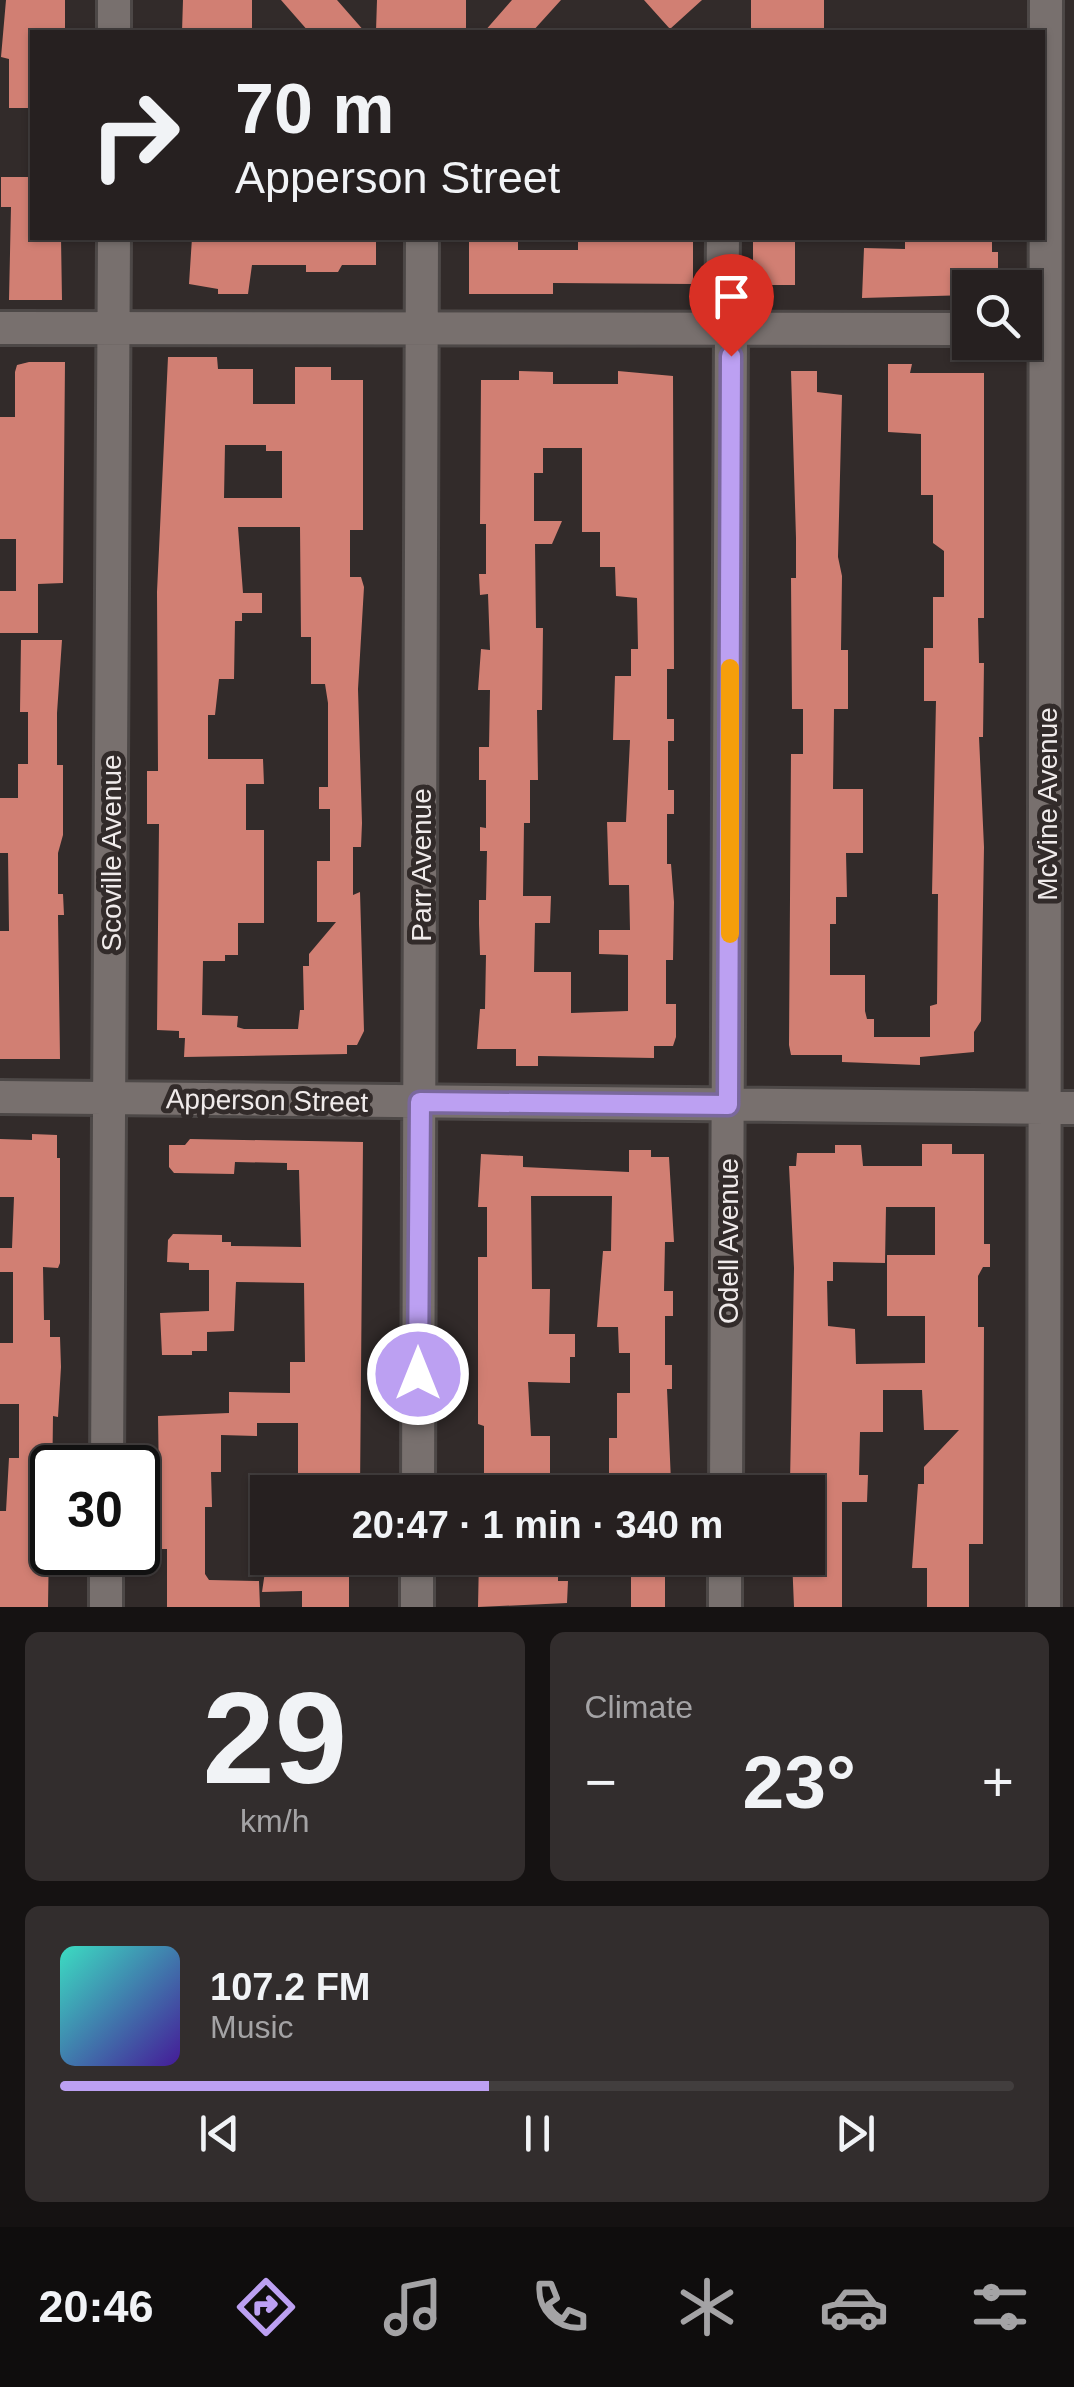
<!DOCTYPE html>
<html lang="en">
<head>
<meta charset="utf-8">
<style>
	:root { --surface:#262020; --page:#322d2d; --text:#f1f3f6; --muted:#a4a3a5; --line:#423e3e; --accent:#bca0f2 }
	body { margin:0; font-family:Arial,sans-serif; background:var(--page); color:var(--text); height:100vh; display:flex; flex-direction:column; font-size:38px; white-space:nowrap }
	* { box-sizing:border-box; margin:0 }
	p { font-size:32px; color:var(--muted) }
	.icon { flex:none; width:55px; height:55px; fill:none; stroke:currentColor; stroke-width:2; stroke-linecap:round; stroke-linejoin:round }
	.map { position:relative; height:1607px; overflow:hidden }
	.side { display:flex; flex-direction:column; gap:25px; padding:25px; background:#151212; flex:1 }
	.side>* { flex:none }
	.hud { position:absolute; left:30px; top:30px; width:1015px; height:210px; border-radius:0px; box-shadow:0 2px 8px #0004,0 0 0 2px var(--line); background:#262020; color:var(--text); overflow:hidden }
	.fabs { position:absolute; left:952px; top:270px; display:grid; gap:20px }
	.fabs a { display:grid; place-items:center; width:90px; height:90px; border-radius:0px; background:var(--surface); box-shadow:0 2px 8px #0004,0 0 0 2px var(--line); font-size:50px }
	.speed { position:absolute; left:30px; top:1445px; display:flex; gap:20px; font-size:50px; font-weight:700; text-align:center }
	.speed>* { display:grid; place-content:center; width:130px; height:130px; border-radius:50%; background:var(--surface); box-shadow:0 2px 8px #0004,0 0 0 2px var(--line); line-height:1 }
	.speed .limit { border:5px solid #111; border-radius:15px; background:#fff; color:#111 }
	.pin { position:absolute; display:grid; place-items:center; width:85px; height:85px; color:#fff; margin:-102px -42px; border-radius:50% 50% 50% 0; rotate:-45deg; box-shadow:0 0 10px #0007 }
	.pin .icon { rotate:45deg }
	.me { position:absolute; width:110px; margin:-55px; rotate:0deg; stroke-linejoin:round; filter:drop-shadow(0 0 8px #0008) }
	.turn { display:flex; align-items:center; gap:35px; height:210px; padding:0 40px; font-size:45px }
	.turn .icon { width:130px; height:130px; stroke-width:2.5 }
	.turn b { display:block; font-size:70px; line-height:85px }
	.big { font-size:75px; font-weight:800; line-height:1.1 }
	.side .card { flex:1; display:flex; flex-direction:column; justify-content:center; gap:15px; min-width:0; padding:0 35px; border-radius:15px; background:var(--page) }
	.side .dial { align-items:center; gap:0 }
	.dial b { font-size:130px; line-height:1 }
	.song { display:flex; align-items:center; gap:30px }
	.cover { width:120px; height:120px; border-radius:15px; background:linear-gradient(135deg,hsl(170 70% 55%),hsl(260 70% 35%)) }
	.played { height:10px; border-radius:5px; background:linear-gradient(90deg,var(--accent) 45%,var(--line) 45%) }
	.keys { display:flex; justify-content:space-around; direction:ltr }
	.heat { display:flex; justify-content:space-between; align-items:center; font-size:55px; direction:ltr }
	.side .tiles { flex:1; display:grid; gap:25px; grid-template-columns:1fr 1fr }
	.card:last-child { grid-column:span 2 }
	.trip { position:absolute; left:250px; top:1475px; width:575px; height:100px; border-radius:0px; background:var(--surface); box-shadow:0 2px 8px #0004,0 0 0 2px var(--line); font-weight:800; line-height:100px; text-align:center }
	.menu { display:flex; height:160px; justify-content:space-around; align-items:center; background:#0f0d0d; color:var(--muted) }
	.menu .icon { width:70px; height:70px }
	.menu .current { color:var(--accent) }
	.menu b { font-size:45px; color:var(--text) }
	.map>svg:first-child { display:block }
</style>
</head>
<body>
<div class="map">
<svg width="1074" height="1607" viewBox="0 0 1074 1607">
	<rect width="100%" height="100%" fill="#322b2a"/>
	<path fill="#d17f73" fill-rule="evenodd" d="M6 0H65V32H32V108H9V59L1 57Z
		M183 0H252V32H182Z
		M281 0H337L365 32H309Z
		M377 0H466V31H376Z
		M512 0H561L532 32H484Z
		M644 0H702L670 29Z
		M751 0H824V30H751Z
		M1 177H32V238H61L62 300H9L11 207H1Z
		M192 238H376V265H342L338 272H306V265H252L248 294H218V289L189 284Z
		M469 238H518V250H578V238H693V284L553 283V294H469Z
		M753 238H795V285H758V275H753Z
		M905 238H992V252H998V288H970V295L862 298 864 248 905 249Z
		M168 357H217L218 369H253V404H295V367H331V380H363V530H350V577H361L364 587 358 689 362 823 361 847H353V895L360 892 364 1031 357 1045H347V1054L184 1057 185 1038H179V1031L157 1030 159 824H147V771H158L157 592ZM225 445H266V451H282V498H224ZM238 527H300L301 637H311V684H325L328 703V787H319V809H330V861H317V922H336L309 954V966H303L304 1010H300L298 1029H244L237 1027 238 1016 202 1015 203 961H225V955H238V923H264V830H246V784H264L263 759H208V715H215L219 679H234L235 621H242V613H262V593H243Z
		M29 362H65L63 583 38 584V633H0V591H16V539H0V417H15V372L17 365Z
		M888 364H912L910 373H984V618H978L979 663H984L983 737H979L984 847 981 1021 974 1032V1052L920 1057V1065L842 1062V1055H791L789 1045 791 754H803V709H792L791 578H796V538L791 371H817V392L842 395 838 557 842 576 841 650H848V709H834L833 789H863V853H846L847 897H836V924H830V975H865V1011L867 1019H874V1037H930V1006L937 1004 938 894H932L936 701H924V648H933V597H944V551L933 543V495H921V434L888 432Z
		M519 371 553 372V384H618V371L673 376 674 669H667V719H674V741H668V790H674V814H667V864H671L674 902 673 960H666V1004H676V1037L673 1046H654V1058L538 1056V1066H516V1049H477L480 1009H485L486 955H480L479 924V900H486L487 851H480V827L486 828V780H479V747H489L490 690H478L481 649 490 650 488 594 480 595 479 574H486V524H480L481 380H519ZM543 448H582V532H600V567H615L616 596 637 598 638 649H631V676H615L613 740H630L626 822H607L609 885H629L630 930H599V954L628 955V1011L571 1013V972H534L535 923H550L551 896H523L524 823H530V780H538L537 710H542L543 628H536L535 544H552L562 521H534V473H543Z
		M21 640H62L57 713V765H63V835L58 853V894H63L64 915H58L60 1059H0V931H9L8 853H0V798H18V764H28V712H20Z
		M32 1134 57 1135V1158H60V1263L58 1268 43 1267 44 1320H50V1337H60L61 1367 58 1417 53 1416 52 1493 38 1496 36 1541H49L48 1607H0V1511H6L9 1458H19V1404H0V1343H13V1272H0V1248H12L14 1197H0V1139L32 1140Z
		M190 1139 363 1142 360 1491H298V1423H257V1436L221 1435V1472H211L212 1507H205V1574L209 1580 259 1581 260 1607H167V1549H160L158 1416 229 1413V1392L290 1393V1362H305L304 1283 236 1282 234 1331 207 1332V1351H192V1355H162L160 1313 209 1311V1270H189V1263L167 1262 168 1240 173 1234 222 1235V1242H231V1246L301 1247 299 1170H287V1163L235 1162 234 1174 174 1173 169 1167V1145H185Z
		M922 1144H952V1154H984V1244H990V1267H983L978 1276V1327H984L983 1544H969V1607H927V1568H912L918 1484H924V1467L959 1430H924L922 1390H883V1432H860L859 1475H868L867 1502H842V1607H794L792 1558H808V1492H791L790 1483 794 1268 789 1166H796L797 1153H835V1145H861L863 1166H922ZM886 1207H935V1255H887V1316H925V1363L856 1364 855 1329 828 1326 827 1281H833V1262L885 1263Z
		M629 1150H651V1157H669L674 1242H665L664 1291H673V1316H665V1365H672V1389H667L671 1482H662V1492H609V1438H617V1393H630V1353H619L618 1327H597L603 1251H611L612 1196H531L532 1289H550L549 1334H575V1357H570V1383L528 1382 531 1436H550V1489L484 1492V1426L478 1424V1257H487V1207H478L481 1154 523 1156V1167L629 1172Z
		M267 1558H349V1607H302V1591L262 1592Z
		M479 1558H558V1581H568L567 1603 478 1607Z
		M631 1558H665V1607H631Z"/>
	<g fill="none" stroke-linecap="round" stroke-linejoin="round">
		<defs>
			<path id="minor" d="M114 0V32
				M0 328 970 329
				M722 330 723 238
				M0 1097 1074 1108
				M107 1468 114 238
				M418 1492 422 238
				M726 1492 731 330
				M106 1607V1552
				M417 1607V1558
				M725 1607V1558
				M1044 1607 1046 0"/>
		</defs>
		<use href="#minor" stroke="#4d4847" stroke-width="38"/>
		<use href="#minor" stroke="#78706e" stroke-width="32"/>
	</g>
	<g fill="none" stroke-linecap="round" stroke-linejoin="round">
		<defs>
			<path id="route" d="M418 1374 420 1102 728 1105 731 356"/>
		</defs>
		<use href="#route" stroke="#7a689d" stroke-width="25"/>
		<use href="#route" stroke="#bca0f2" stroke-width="18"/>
		<path stroke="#f59e0b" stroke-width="18" d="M730 934V668"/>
	</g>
	<g text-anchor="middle" stroke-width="10" stroke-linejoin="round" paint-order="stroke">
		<g font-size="28" fill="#f0ebeb" stroke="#322b2a">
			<text transform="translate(1047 804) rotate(-90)" y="10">McVine Avenue</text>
			<text transform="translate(111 853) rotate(-90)" y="10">Scoville Avenue</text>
			<text transform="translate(421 865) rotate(-90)" y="10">Parr Avenue</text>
			<text transform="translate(267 1100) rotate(1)" y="10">Apperson Street</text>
			<text transform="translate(728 1241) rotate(-90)" y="10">Odell Avenue</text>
		</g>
	</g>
</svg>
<div class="fabs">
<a><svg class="icon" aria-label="search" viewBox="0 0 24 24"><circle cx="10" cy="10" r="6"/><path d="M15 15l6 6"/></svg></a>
</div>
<div class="speed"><div class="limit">30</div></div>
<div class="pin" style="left:731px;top:356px;background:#d93025"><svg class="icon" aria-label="arrive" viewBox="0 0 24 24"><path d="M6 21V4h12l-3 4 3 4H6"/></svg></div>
<svg class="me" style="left:418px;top:1374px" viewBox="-20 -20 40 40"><circle r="17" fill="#bca0f2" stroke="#fff" stroke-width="3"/><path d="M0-11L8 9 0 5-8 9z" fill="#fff"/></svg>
<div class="trip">20:47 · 1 min · 340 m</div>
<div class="hud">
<div class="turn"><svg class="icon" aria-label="right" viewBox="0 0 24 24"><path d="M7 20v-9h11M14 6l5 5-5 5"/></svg><div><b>70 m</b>Apperson Street</div></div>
</div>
</div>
<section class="side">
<div class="tiles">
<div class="card dial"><b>29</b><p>km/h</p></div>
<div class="card"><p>Climate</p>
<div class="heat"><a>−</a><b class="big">23°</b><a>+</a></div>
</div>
<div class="card">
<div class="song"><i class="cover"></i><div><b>107.2 FM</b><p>Music</p></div></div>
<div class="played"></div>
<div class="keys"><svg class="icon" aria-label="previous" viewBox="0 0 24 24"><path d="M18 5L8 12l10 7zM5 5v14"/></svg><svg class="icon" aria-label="pause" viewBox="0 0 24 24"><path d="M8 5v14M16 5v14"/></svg><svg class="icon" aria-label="next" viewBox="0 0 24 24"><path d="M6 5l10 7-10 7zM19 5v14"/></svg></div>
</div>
</div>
</section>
<nav class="menu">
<b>20:46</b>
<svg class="icon current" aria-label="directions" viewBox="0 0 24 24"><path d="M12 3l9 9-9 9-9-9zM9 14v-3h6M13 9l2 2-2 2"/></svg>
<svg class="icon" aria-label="music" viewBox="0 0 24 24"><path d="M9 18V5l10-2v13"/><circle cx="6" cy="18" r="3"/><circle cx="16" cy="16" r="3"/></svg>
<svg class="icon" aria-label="phone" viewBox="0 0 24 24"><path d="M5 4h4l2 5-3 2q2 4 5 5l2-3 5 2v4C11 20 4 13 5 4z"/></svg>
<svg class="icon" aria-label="climate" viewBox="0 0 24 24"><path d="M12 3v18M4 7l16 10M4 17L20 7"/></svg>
<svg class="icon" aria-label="car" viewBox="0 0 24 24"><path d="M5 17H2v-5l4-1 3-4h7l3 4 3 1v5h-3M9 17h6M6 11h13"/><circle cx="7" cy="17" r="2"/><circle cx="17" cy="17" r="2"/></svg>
<svg class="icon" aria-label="filters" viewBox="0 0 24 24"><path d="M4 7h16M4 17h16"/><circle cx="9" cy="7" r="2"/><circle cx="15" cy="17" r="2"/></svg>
</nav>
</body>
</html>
